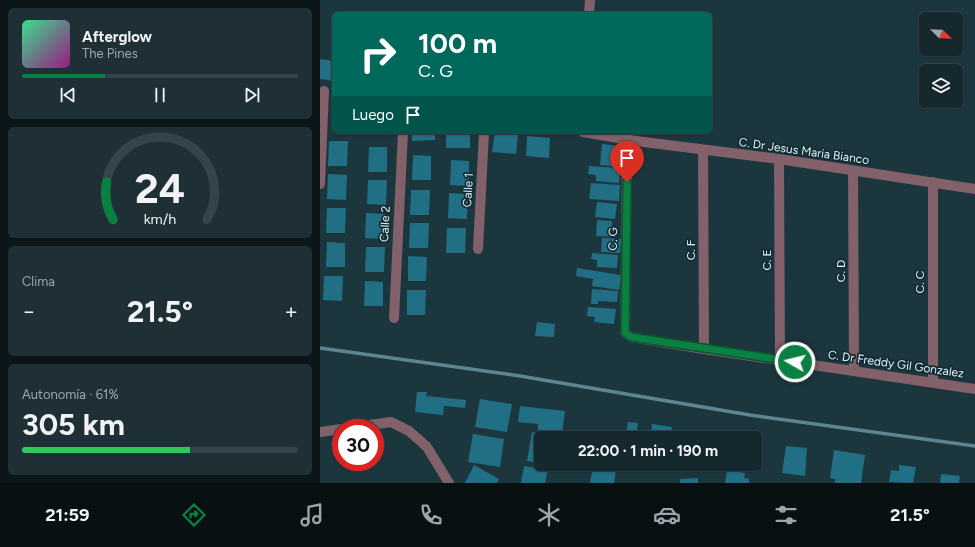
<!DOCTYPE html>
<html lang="es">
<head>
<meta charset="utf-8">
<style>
	:root { --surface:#15282e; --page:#1e3036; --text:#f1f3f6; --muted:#9da6aa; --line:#34444a; --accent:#0b8043 }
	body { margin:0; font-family:Figtree,sans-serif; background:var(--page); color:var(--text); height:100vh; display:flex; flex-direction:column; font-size:15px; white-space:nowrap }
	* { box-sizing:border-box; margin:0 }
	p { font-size:13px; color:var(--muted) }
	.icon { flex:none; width:22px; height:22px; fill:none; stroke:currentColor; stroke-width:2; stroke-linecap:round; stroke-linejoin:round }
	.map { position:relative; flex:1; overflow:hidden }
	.details { display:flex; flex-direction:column; gap:8px; padding:8px; background:#0c1619; width:320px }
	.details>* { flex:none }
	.banner { position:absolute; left:12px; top:12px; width:380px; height:122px; border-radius:6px; box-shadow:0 1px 3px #0004,0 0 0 1px var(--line); background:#00695c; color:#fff; overflow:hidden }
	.needle { width:26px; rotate:113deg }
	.controls { position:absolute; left:599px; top:12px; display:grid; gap:8px }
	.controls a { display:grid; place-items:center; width:44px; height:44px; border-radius:6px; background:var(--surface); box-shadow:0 1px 3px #0004,0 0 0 1px var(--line); font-size:20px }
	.speed { position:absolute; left:12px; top:419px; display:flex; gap:8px; font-size:20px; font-weight:700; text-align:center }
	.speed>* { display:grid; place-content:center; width:52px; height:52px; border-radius:50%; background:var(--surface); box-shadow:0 1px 3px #0004,0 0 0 1px var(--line); line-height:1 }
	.speed .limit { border:6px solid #d22; background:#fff; color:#111 }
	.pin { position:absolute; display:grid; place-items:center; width:34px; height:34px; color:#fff; margin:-41px -17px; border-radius:50% 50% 50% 0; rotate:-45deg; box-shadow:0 0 4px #0007 }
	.pin .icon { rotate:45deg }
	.me { position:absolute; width:44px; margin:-22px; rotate:278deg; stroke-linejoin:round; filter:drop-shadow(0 0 3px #0008) }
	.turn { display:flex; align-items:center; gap:14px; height:84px; padding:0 20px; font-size:18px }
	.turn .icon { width:52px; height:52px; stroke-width:2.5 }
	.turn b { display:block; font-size:28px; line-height:34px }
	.then { display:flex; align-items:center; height:38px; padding:0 20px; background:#0003; gap:8px; font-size:15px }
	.big { font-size:30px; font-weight:700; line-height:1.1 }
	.details .card { flex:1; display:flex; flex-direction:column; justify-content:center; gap:6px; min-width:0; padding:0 14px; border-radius:6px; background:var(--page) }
	.details .dial { align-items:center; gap:0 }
	.dial svg { height:104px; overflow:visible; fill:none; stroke:var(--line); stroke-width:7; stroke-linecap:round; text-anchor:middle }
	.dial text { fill:var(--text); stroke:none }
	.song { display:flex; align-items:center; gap:12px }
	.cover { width:48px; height:48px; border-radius:6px; background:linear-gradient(135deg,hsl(150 70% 55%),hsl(310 70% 35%)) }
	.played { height:4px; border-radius:2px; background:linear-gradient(90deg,var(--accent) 30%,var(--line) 30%) }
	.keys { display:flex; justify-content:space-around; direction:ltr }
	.heat { display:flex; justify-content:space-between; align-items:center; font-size:22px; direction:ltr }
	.charge { height:6px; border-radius:3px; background:linear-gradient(90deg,#34c759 61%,var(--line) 0) }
	.trip { position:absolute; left:214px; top:431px; width:228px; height:40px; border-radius:6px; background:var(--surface); box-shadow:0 1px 3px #0004,0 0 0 1px var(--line); font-weight:700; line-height:40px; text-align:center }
	.menu { display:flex; height:64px; justify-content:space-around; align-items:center; background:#081012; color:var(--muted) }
	.menu .icon { width:28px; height:28px }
	.menu .current { color:var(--accent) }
	.menu b { font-size:18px; color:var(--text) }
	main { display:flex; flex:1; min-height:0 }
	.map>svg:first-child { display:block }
</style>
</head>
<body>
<main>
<section class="details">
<div class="card">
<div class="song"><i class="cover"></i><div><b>Afterglow</b><p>The Pines</p></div></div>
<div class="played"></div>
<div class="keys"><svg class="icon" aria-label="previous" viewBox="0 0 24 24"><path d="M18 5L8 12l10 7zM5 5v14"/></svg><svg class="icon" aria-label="pause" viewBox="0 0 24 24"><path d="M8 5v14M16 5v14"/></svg><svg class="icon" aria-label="next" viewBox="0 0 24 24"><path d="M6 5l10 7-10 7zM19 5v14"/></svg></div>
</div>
<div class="card dial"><svg viewBox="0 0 100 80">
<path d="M14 69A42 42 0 1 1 86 69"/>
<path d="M14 69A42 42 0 0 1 9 40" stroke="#0b8043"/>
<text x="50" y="56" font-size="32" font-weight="700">24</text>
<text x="50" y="72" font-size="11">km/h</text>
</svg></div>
<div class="card"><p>Clima</p>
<div class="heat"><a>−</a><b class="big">21.5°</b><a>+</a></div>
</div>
<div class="card"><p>Autonomía · 61%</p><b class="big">305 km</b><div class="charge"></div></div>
</section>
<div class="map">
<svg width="655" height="483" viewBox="0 0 655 483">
	<rect width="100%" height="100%" fill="#1c363e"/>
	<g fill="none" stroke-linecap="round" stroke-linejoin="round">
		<path stroke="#5d8693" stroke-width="3.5" d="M0 348 200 376 430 415 655 446"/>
	</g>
	<path fill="#206f85" d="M0 59 14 61V81L0 79Z
		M11 110H14V130H11Z
		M92 132H115V140L92 141Z
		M126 132H150V148H126Z
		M175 132 198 135 196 154 172 152Z
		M207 136 230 138 229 158 206 156Z
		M9 141H28L27 166H8Z
		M282 144 299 146 302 153 301 167 280 165Z
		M49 147H67V172H48Z
		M93 155 111 156V180H92Z
		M131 160 149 161V186L130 185Z
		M269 166 300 168 299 183 276 181V175L268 174Z
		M8 174 27 175 26 200 7 199Z
		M48 180H67L66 205 47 204Z
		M271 183 300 185 299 201 269 199Z
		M91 190H110L109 215H90Z
		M129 193 148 194 147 219 128 218Z
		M277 202 297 204 295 219 275 217Z
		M7 208H26L25 233H6Z
		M46 213 65 214 64 239 45 238Z
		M277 220 292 221V237L276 236Z
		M90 223H109L108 248H89Z
		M127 228H146L145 253H126Z
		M282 238 301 239 300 253 281 252Z
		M7 242 25 243V267H6Z
		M46 247H65L64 272H45Z
		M272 253 298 255 297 268 277 267V260L271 259Z
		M88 256 107 257 106 281H88Z
		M257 268 301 275 299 290 272 286 273 279 256 276Z
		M4 276H23L22 301 3 300Z
		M45 281 63 282V306H44Z
		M272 289 298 291 297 302 278 301V304H271Z
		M87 290H106L105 315H87Z
		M268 307 296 309 294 324 274 322 275 317 267 316Z
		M217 322 235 324 234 337 215 336Z
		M97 392H107L106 396 146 400 145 408 124 406 123 415 95 412Z
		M160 399 192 404 187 432 155 427Z
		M200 406 245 411 242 433 218 431V424L198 422Z
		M308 422 318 423 316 438H291L292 434 306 436Z
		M332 424 352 427 351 438H331Z
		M367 431 387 434V438H366Z
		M212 432 236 436V438H221V463L207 461Z
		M153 434 184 439 180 467 148 462Z
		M466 446 487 448 485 476 462 473Z
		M514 450 545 455 541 483H515V479L510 478Z
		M369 464H382L381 472 368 470Z
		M415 464H434V468Z
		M154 465 179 479 177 483H145Z
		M579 465 596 467 593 483 569 482 571 470 579 471Z
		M204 466 228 470 225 483H201Z
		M273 466 296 469 294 483H270Z
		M407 470 425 473 424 478 429 479V483H405Z
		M621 474 640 476 639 483H620Z
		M378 478V483H360V479Z"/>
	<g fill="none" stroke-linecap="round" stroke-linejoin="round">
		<path stroke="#82616b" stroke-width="10" d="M269 14 270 0
			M263 132 316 141
			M383 150 384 349
			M459 159 460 361
			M533 171 534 370
			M0 184 4 91
			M655 189 459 159 316 141 311 145 307 152 305 333 311 337 384 349 655 389
			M158 249 164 132
			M74 318 83 132
			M613 382V182
			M28 428 71 422 89 431 107 447 129 483
			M0 432 21 429"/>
	</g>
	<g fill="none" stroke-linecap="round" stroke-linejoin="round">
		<defs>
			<path id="route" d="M307 182 305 333 311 337 475 362"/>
		</defs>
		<use href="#route" stroke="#07532c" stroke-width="10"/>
		<use href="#route" stroke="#0b8043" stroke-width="7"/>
	</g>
	<g text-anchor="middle" stroke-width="3.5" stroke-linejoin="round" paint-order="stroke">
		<g font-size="12" fill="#e2f0f6" stroke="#122c34">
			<text transform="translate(484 151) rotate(8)" y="4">C. Dr Jesus Maria Bianco</text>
			<text transform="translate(148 190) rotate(-87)" y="4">Calle 1</text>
			<text transform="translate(65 224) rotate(-87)" y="4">Calle 2</text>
			<text transform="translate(293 239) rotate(-89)" y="4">C. G</text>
			<text transform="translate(371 250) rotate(-90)" y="4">C. F</text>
			<text transform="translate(447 260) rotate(-90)" y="4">C. E</text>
			<text transform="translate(521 271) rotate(-90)" y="4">C. D</text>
			<text transform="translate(600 282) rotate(-90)" y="4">C. C</text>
			<text transform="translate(576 364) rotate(8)" y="4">C. Dr Freddy Gil Gonzalez</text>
		</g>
	</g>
</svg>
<div class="controls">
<a><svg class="needle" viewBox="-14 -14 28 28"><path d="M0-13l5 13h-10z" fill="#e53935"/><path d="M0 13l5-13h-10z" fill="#9da6aa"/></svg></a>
<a><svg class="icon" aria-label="layers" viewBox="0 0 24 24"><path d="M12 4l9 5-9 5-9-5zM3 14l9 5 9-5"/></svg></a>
</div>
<div class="speed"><div class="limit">30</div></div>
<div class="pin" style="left:307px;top:182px;background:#d93025"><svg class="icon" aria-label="arrive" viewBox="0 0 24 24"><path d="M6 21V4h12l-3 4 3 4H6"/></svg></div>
<svg class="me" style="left:475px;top:362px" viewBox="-20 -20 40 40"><circle r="17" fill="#0b8043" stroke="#fff" stroke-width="3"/><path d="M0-11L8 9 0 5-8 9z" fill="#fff"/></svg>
<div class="trip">22:00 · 1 min · 190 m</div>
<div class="banner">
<div class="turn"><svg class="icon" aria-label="right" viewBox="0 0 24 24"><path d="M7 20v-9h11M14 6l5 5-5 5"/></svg><div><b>100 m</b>C. G</div></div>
<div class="then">Luego<svg class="icon" aria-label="arrive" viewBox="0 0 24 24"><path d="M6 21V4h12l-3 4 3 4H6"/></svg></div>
</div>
</div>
</main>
<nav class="menu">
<b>21:59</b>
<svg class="icon current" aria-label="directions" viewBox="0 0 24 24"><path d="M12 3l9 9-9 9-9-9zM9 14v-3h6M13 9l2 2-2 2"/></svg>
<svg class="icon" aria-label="music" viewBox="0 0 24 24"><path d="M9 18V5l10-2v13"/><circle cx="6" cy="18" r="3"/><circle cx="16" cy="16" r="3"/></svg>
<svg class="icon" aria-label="phone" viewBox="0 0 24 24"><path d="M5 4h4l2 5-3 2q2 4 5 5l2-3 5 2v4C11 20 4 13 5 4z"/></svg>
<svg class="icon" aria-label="climate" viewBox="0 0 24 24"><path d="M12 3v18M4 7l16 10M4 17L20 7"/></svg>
<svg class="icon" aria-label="car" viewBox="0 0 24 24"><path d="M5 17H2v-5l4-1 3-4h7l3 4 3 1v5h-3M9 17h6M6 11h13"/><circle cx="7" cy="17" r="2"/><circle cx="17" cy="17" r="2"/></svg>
<svg class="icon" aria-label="filters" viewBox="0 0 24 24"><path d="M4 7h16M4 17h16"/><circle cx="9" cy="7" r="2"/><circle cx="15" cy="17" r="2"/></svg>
<b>21.5°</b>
</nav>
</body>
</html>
